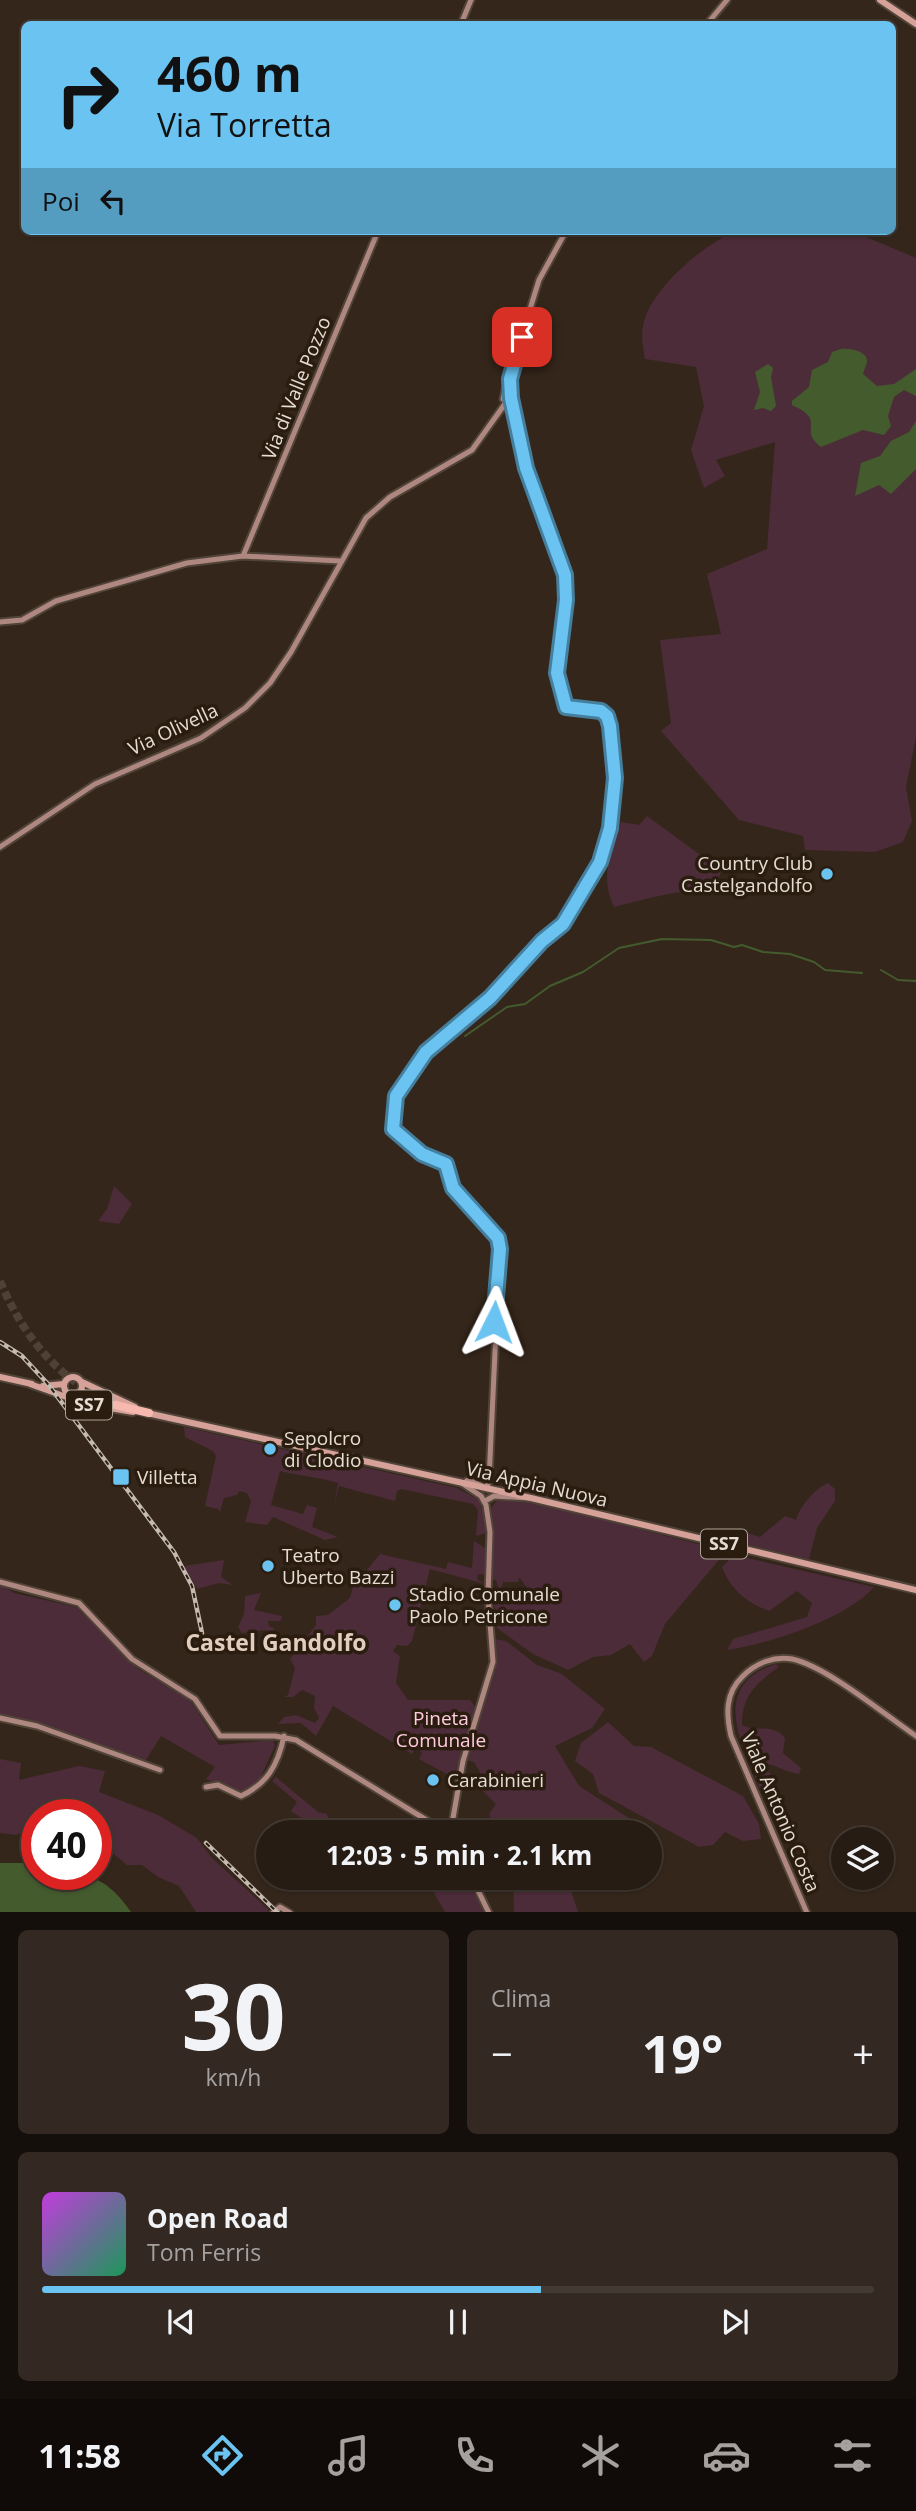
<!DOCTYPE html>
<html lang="it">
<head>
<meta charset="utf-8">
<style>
	:root { --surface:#271c14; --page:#332922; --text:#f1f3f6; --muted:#a4a1a0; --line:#433a34; --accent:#6ac3f1 }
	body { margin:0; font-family:"Open Sans",sans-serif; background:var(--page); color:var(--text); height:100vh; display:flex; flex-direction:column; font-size:26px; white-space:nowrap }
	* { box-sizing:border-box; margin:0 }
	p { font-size:23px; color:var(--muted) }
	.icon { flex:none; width:38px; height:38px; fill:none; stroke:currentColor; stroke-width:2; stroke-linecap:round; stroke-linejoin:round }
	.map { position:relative; height:1912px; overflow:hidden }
	.side { display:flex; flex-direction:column; gap:18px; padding:18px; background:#150f0b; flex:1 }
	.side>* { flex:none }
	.guide { position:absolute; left:21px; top:21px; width:875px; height:214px; border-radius:10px; box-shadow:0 2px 5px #0004,0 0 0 2px var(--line); background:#6ac3f1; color:#111; overflow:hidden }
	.buttons { position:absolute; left:831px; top:1827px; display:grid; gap:14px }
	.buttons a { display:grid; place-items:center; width:63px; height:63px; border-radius:50%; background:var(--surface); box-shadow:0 2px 5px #0004,0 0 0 2px var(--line); font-size:35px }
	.speed { position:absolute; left:21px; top:1799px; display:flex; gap:14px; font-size:35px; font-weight:700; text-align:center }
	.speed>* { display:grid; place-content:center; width:91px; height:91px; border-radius:50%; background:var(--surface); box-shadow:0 2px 5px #0004,0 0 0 2px var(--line); line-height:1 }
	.speed .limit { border:10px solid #d22; background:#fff; color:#111 }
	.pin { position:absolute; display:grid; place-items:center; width:60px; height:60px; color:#fff; margin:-30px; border-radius:14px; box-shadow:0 4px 10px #0006 }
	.me { position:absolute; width:77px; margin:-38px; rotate:3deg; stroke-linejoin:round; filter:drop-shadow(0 0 5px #0008) }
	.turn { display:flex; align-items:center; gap:24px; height:147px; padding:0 21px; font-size:32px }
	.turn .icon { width:91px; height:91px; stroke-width:2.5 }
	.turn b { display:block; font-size:49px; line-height:60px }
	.then { display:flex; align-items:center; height:66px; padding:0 21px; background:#0003; gap:14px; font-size:26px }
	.big { font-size:52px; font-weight:700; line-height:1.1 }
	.side .card { flex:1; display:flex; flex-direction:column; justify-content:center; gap:10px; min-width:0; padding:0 24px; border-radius:10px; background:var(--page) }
	.side .dial { align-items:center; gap:0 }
	.dial b { font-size:91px; line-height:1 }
	.song { display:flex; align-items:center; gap:21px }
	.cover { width:84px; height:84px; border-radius:10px; background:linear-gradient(135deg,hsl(290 70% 55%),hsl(150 70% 35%)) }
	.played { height:7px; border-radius:4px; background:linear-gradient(90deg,var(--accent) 60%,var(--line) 60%) }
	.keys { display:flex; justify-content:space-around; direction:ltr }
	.heat { display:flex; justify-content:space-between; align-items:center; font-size:38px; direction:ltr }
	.side .tiles { flex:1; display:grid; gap:18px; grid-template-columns:1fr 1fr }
	.card:last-child { grid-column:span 2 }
	.trip { position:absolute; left:256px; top:1820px; width:406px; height:70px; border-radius:35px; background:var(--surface); box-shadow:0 2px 5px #0004,0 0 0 2px var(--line); font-weight:700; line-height:70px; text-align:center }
	.tab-bar { display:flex; height:112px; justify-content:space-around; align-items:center; background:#100b08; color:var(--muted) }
	.tab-bar .icon { width:49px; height:49px }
	.tab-bar .current { color:var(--accent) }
	.tab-bar b { font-size:32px; color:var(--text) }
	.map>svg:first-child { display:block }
</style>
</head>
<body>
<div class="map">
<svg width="916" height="1913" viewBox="0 0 916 1913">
	<rect width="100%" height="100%" fill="#34261a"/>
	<path fill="#4c2c39" d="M717 231H852L916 258V737L906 787 912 821 903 842 875 852 805 850 803 836 739 820 661 731 671 723 660 640 721 634 707 574 767 549 775 442 716 460 725 476 704 488 691 450 704 406 696 367 645 359C643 348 641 337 643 326 649 293 693 254 722 238Z
		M647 816 721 870 716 893C690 885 641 901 614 907 600 878 610 854 620 825L621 822 639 825Z
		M114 1186 132 1204 119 1224 98 1221 107 1209Z
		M184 1427 457 1488 479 1500 489 1532 476 1536 478 1510 473 1504 401 1489 397 1491 395 1501 339 1486 334 1506 338 1483C319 1477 300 1476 280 1471L271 1505 303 1514 307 1505 317 1508 312 1527 338 1537 325 1540 273 1517 267 1525 245 1522 251 1501 247 1493 239 1491 237 1495 224 1498 220 1512 218 1509 205 1506 216 1456 213 1451 185 1437Z
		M828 1483 835 1489V1501L817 1528 809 1559 737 1542 739 1534 744 1532 760 1537 785 1516 796 1520C799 1508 814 1489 828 1483Z
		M499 1498 529 1501 721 1550 723 1555 665 1624 652 1656 644 1662 630 1644 611 1655 593 1657 568 1670 533 1654 497 1628 494 1605 499 1599 509 1595 511 1589H516L524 1596 528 1589 519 1577 518 1582H503L500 1594 496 1580 491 1579 494 1535 491 1508Z
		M474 1541 485 1548V1575L478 1574 477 1579 485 1584 430 1569 412 1641 407 1646 397 1645 393 1651 400 1656 396 1683 408 1700H470L475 1706 456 1779 419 1759 422 1753 416 1748 412 1754 333 1706 316 1736 301 1723 278 1724 284 1717 296 1715 315 1723 319 1718 314 1708 315 1696 302 1690 293 1697H284L288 1695 295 1668 290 1659 316 1625V1616L328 1615 350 1598 353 1587 380 1554 446 1569 448 1562 472 1568Z
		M734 1555 874 1587C846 1619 769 1644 727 1650L733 1639 807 1617 812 1603 797 1591 769 1611C746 1602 731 1590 722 1567Z
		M224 1560 221 1577 233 1585 219 1583 197 1589 184 1566Z
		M0 1584 14 1593 76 1607 138 1669 190 1700 219 1745 273 1740 275 1746 256 1787 240 1794 206 1779 215 1767 161 1736 144 1763 59 1730 0 1717Z
		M261 1593 254 1610 282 1616 281 1621H268L269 1626 274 1628 273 1634 267 1633V1630L242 1633 238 1627 244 1614 245 1596Z
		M494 1639 506 1641 537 1665 562 1674 605 1709 592 1728 555 1746 579 1786 632 1820 630 1832H470L491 1819 489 1814 496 1804 477 1785 481 1774 474 1762 466 1760 497 1664Z
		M776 1664 779 1667C756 1683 742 1696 742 1725 757 1733 773 1722 785 1738L783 1753 801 1768 799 1774C784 1772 774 1763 759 1763L758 1768 771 1773 764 1781 775 1792 769 1794 771 1805C762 1798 758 1783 753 1772 734 1730 718 1682 776 1664Z
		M608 1722 634 1746 651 1747 743 1796 759 1824 761 1839 743 1841 725 1832 713 1845 699 1847 599 1793 593 1774 575 1761 581 1743Z
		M0 1759 21 1763 19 1780 79 1766 105 1771 99 1792 158 1815 197 1838 212 1858 268 1909V1912H196L179 1886 158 1877 142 1865H127L96 1839V1815H37V1827L16 1835 0 1833Z
		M276 1777 318 1812 327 1814 329 1822 342 1832H322L291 1811 297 1802 272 1781Z
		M442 1878C466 1878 476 1892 485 1912H445L434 1893Z
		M513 1878H567L578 1912H514Z"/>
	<path fill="#445b2e" d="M841 349C849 348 868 351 867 362 866 366 864 370 863 374L877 386 894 384 916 369V396L904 390 894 397 888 416 891 426 884 435 863 430 821 447C797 429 828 421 792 405V401L809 387 812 370 828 362 832 352Z
		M768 364 773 368 771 377 776 406 771 411 763 408 754 410 760 392 755 372Z
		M916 421V469L891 494 879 485 855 496 861 463 880 456 891 441 909 432Z
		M0 1863H37V1874C83 1874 102 1870 131 1912H0Z"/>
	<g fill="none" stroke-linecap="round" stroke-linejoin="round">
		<path stroke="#445b2e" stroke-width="2" d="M881 970 898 980 916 981
			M465 1036 507 1007 525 1004 550 986 583 972 619 948 662 939 711 940 734 947 742 945 763 952 790 954 814 962 825 970 862 973"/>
		<path stroke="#4f4136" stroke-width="8" stroke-dasharray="8 4" stroke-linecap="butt" d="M0 1281C18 1324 45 1364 86 1389"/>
		<defs>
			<path id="secondary" d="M461 24 471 0
				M707 24 727 0
				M510 379C511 387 514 394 508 400L503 399 505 390 512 392
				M505 390 539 280 566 231
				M243 556 378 231
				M0 622 22 620 56 601 187 563 243 556 340 561
				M0 847 95 784 201 738 245 708 270 683 291 652 366 518 390 497 472 450 507 401
				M485 1501 494 1496 529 1498
				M0 1582 79 1603 132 1659 195 1699 220 1736H275L296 1740 446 1832
				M0 1718 37 1726 160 1770
				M206 1787 218 1785 241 1796C267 1784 278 1765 284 1736
				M453 1832 452 1824 463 1761 493 1662 488 1596 490 1532 486 1505 481 1496 463 1484 468 1480 487 1488 489 1480 500 1245 489 1226 454 1189 446 1164 421 1153 393 1129 396 1095 424 1055 446 1032 490 998 542 941 563 924 599 864 608 839 615 785 608 717 599 711 567 707C543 677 567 622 566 587 564 544 536 506 525 465 519 443 520 419 511 398
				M472 1878 489 1913
				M273 1913 280 1907 290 1913
				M807 1913 731 1736C726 1714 725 1693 743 1676 756 1663 774 1656 792 1659 826 1666 885 1715 916 1736"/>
			<path id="primary" d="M880 0 916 24
				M64 1386a9 9 0 1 1 18 0a9 9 0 1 1-18 0Z
				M0 1377 32 1384
				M82 1382 135 1407
				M30 1384 86 1404 133 1412
				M43 1386 64 1384
				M147 1413 531 1498 916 1590"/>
			<path id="highway" d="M83 1393 99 1401 149 1413"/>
		</defs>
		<use href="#secondary" stroke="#504338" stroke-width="9"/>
		<use href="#primary" stroke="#504338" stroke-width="10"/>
		<use href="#highway" stroke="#504338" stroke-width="11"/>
		<use href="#secondary" stroke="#af8781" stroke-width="5"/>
		<use href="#primary" stroke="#d5a199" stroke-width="6"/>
		<use href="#highway" stroke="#f7b9af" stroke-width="8"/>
		<defs>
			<path id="rail" d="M0 1342 22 1356 47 1383 174 1552 192 1586 202 1633
				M206 1843 278 1913"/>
		</defs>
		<use href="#rail" stroke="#c4bab0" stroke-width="4.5"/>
		<use href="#rail" stroke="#2a1d10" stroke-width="2" stroke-dasharray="5" stroke-linecap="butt"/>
	</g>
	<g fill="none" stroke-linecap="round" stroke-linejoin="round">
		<defs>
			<path id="route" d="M494 1322 500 1249 498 1238 453 1188 446 1164 422 1154 393 1129 396 1096 426 1052 490 998 542 941 563 924 600 862 610 828 615 778 610 726 607 716 601 711 566 707 557 673 566 600 565 575 526 468 511 398 510 379 522 337"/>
		</defs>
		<use href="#route" stroke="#457f9d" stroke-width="18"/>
		<use href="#route" stroke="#6ac3f1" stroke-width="12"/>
	</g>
	<g fill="#6ac3f1" stroke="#2a1d10" stroke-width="2.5">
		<circle cx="827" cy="874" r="7"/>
		<circle cx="270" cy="1449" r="7"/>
		<rect x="112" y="1468" width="18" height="18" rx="3.5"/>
		<circle cx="268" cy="1566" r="7"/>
		<circle cx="395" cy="1605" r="7"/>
		<circle cx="433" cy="1780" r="7"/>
	</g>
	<g text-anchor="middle" stroke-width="7" stroke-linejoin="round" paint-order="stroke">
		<g fill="#2a1d10" stroke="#ada398" stroke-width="2">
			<rect x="66" y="1390.5" width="46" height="29" rx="5"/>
			<rect x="701" y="1529.5" width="46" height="29" rx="5"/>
		</g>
		<g font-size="18" font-weight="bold" fill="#e5dcd3">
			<text x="89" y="1411">SS7</text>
			<text x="724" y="1550">SS7</text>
		</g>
		<g font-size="19" fill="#e5dcd3" stroke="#2a1d10">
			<text transform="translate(296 388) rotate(-68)" y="7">Via di Valle Pozzo</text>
			<text transform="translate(173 729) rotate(-25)" y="7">Via Olivella</text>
			<text transform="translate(537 1484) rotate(13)" y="7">Via Appia Nuova</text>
			<text transform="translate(781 1812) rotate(67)" y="7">Viale Antonio Costa</text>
		</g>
		<g font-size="19" fill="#e5dcd3" stroke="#2a1d10" text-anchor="start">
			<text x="813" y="870" text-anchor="end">Country Club<tspan x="813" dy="22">Castelgandolfo</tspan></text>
			<text x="284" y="1445">Sepolcro<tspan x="284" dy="22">di Clodio</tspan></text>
			<text x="137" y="1484">Villetta</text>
			<text x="282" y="1562">Teatro<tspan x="282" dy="22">Uberto Bazzi</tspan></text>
			<text x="409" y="1601">Stadio Comunale<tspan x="409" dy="22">Paolo Petricone</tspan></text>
			<text x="447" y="1787">Carabinieri</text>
		</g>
		<g font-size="19" fill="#ffcbde" stroke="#2a1d10">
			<text x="441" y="1725">Pineta<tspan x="441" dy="22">Comunale</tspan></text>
		</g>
		<g font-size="23" font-weight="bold" fill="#e1cebe" stroke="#2a1d10">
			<text x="276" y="1651">Castel Gandolfo</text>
		</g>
	</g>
</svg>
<div class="buttons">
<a><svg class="icon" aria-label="layers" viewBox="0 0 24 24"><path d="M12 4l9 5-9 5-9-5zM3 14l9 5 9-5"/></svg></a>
</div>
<div class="speed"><div class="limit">40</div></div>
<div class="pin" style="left:522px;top:337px;background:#d93025"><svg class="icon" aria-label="arrive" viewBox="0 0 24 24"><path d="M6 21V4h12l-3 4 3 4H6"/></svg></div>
<svg class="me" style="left:494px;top:1322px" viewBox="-20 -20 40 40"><path d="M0-17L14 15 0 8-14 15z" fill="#6ac3f1" stroke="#fff" stroke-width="4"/></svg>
<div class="trip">12:03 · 5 min · 2.1 km</div>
<div class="guide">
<div class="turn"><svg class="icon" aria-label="right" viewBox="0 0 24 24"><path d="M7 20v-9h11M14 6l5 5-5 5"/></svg><div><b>460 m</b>Via Torretta</div></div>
<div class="then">Poi<svg class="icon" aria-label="left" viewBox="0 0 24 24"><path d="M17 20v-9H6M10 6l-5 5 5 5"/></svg></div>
</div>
</div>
<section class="side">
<div class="tiles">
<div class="card dial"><b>30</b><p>km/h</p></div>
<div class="card"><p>Clima</p>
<div class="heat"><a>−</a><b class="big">19°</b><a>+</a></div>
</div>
<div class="card">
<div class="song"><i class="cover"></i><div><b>Open Road</b><p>Tom Ferris</p></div></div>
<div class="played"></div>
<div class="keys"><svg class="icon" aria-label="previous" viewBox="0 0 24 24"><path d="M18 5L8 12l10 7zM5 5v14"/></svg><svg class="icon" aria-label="pause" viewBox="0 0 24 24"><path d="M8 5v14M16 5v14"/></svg><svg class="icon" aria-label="next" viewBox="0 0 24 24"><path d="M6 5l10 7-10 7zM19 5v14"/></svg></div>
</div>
</div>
</section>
<nav class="tab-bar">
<b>11:58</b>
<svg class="icon current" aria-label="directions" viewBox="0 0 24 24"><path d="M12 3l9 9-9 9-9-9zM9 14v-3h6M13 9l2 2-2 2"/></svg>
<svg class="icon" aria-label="music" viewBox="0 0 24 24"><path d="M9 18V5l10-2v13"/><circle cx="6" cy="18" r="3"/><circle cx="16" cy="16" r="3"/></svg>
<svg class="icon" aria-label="phone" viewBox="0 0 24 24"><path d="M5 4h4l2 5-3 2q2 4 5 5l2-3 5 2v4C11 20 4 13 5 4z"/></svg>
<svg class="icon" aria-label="climate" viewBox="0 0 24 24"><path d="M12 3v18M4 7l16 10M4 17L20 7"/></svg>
<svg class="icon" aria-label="car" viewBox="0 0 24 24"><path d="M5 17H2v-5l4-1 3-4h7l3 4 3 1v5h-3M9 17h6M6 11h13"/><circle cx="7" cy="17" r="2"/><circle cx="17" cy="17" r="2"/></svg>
<svg class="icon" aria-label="filters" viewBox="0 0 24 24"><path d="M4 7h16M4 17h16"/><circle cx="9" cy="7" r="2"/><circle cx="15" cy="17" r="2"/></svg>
</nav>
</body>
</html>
